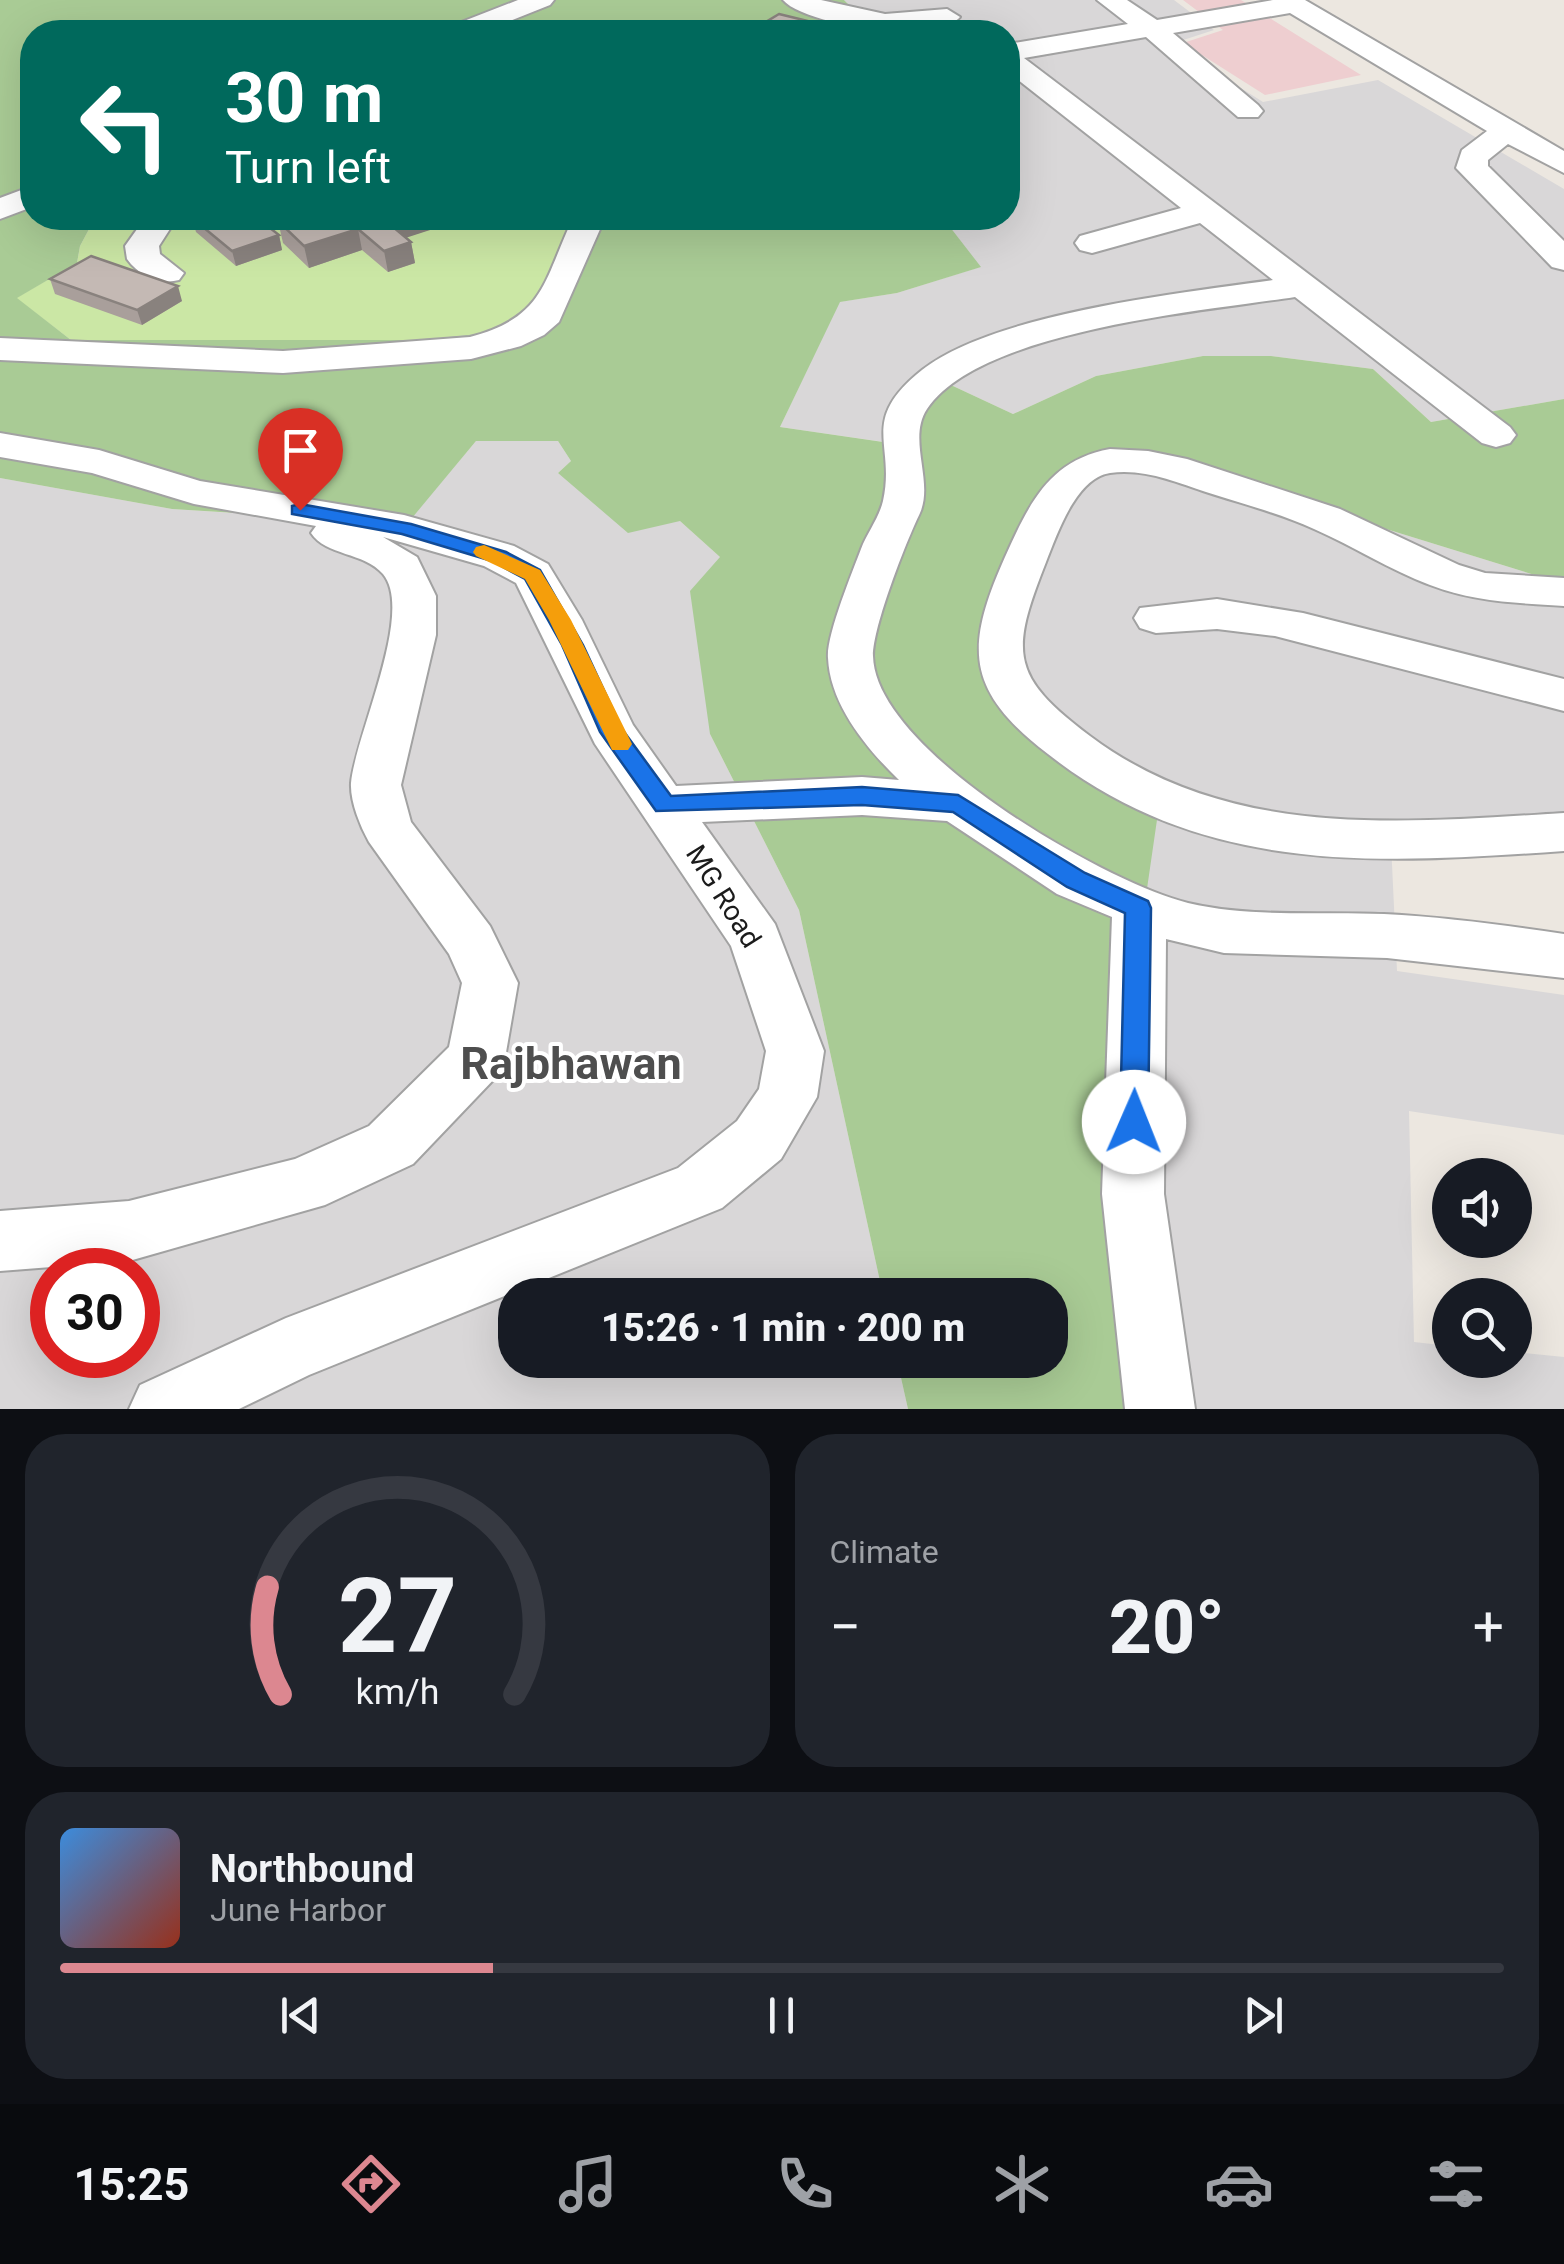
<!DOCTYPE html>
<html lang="en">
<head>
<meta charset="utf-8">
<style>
	:root { --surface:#171b24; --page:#20242c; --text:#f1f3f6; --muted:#9ea1a6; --line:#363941; --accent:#dc8790 }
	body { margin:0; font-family:Roboto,sans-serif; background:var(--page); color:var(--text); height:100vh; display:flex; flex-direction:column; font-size:38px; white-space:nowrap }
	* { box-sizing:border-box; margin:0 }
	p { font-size:32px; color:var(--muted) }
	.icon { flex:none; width:55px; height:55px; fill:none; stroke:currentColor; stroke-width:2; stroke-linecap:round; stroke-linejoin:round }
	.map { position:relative; height:1409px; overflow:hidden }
	.side { display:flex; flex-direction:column; gap:25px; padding:25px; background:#0d0f14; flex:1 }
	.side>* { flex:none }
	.hud { position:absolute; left:20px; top:20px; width:1000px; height:210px; border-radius:40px; box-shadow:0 10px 40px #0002; background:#00695c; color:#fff; overflow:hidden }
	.controls { position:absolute; left:1432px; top:1158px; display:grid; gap:20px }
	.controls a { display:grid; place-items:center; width:100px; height:100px; border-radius:50%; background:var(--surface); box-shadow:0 10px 40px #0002; font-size:50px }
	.speed { position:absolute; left:30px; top:1248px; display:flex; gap:20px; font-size:50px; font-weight:700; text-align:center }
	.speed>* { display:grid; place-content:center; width:130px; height:130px; border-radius:50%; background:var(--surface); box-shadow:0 10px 40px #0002; line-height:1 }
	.speed .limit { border:15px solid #d22; background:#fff; color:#111 }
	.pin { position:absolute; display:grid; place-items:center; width:85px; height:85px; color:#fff; margin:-102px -42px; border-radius:50% 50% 50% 0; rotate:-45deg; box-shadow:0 0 10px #0007 }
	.pin .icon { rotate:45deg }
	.me { position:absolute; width:110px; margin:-55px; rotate:1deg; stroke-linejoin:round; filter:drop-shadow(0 0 8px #0008) }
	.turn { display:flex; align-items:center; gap:35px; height:210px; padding:0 40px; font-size:45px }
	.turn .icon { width:130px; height:130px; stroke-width:2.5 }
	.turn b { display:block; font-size:70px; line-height:85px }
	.big { font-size:75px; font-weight:800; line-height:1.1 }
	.side .widget { flex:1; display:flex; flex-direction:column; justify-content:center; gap:15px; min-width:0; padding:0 35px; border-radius:40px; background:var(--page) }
	.side .dial { align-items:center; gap:0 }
	.dial svg { height:260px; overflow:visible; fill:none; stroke:var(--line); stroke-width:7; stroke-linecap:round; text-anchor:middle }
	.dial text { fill:var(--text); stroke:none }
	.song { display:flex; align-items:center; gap:30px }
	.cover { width:120px; height:120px; border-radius:15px; background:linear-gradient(135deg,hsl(210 70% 55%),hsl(10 70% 35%)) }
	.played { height:10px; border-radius:5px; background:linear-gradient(90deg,var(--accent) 30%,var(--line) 30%) }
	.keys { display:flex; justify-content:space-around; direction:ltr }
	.heat { display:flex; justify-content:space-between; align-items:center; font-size:55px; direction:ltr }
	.side .tiles { flex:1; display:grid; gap:25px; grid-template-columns:1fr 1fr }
	.widget:last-child { grid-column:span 2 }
	.trip { position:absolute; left:498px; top:1278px; width:570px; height:100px; border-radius:40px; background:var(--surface); box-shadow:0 10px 40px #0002; font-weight:800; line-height:100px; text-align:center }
	.menu { display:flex; height:160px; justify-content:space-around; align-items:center; background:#090b0e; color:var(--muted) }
	.menu .icon { width:70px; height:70px }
	.menu .active { color:var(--accent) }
	.menu b { font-size:45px; color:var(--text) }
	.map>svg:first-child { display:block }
</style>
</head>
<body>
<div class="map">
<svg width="1564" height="1409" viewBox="0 0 1564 1409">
	<rect width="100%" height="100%" fill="#ece7e0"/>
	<path fill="#d9d7d8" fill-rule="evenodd" d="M844 0H1174L1214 30 1171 44 1263 102 1378 80 1564 189V399L1431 422 1373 369 1271 356H1203L1096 376 1013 414 938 379 891 443 780 427 839 302 897 293 980 267 943 218H1008V32H876Z
		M476 441H558L571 461 558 473 679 520 720 557 710 734 799 910 883 1295H515V1360H897L908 1409H0V478L172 509 406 524ZM52 1270H138V1355H52Z
		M1163 460 1538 576 1564 580V826L1391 843 1397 971 1564 995V1135L1409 1111 1414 1342 1450 1346V1360H1515V1352L1564 1357V1409H1154L1005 659 1061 480Z"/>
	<path fill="#eeced0" d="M1183 0H1241L1361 75 1265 95 1183 43 1223 30Z"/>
	<path fill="#cbe7a5" d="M95 218H630L617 225 571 224C550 267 537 318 486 332 469 336 449 336 431 340H71L16 298 77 263 80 246Z"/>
	<path fill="#a9cb95" d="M0 0H844L876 32H32V218H95L80 246 77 263 17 298 71 340H431C449 336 469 336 486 332 537 318 550 267 571 224L617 225 630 218H943L981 267 897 293 840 302 780 427 890 443 938 379 1013 414 1096 376 1203 356H1271L1373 369 1431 422 1564 399V580L1538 576 1163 460H1087L1005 659 1159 806 1140 937 1154 1409H908L897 1360H1050V1295H883L799 910 710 734 690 591 720 557 680 521 628 533 558 473 571 461 558 441H476L407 524 172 509 0 478Z"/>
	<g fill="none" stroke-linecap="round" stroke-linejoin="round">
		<defs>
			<path id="minor" d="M518 0H554L550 5 482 32H447L451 26Z
				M783 0H821L885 14 947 9 960 17C937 44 805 26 783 0Z
				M1097 0H1127L1157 20 1273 0H1305L1564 151V173L1508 144 1488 160V166L1564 241V270L1552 267 1456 168 1462 150 1487 131 1290 13 1173 33 1258 105 1263 111 1258 117H1238L1146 37 1024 58 1510 427 1516 435 1510 443 1496 447 1482 443 1295 297C1205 311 980 330 927 409 907 439 934 481 920 513 906 542 873 626 873 656 875 751 1106 883 1188 903 1251 918 1320 911 1384 914 1444 917 1504 925 1564 934V978L1387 958 1224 953 1166 939 1164 1194 1195 1409H1125L1102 1194 1112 917 1057 894 947 821 862 815 702 822 775 924 824 1051 817 1097 781 1159 722 1208 309 1375 239 1409H129L140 1385 286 1318 678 1168 737 1121 759 1089 766 1051 731 946 595 744 516 583 484 566 383 537 417 557 436 596V635L401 785 411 822 490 926 518 983 505 1058 497 1076 413 1164 325 1205 129 1261 0 1271V1211L129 1201 295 1159 369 1126 449 1047 462 983 449 954 369 842C360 826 350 801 351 783 355 736 415 612 383 574 364 552 326 556 311 533L316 526 194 504 92 473 0 457V433L99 450 200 481 404 515 514 546 548 564 582 620 633 725 676 786 862 777 899 780C867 749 830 705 828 658 826 636 852 573 861 549 867 533 879 518 883 501 896 443 858 421 922 370 995 313 1180 293 1273 280L1200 223 1092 253 1080 250 1075 243 1080 236 1181 208 1008 72V44L1128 24Z
				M32 186V207L0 219V198Z
				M145 218H177L159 246 160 254 184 273 179 280C160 285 139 276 127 259L125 246Z
				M573 218H605L559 322 544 335 521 346 471 359 283 373 0 360V338L283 351 470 337C545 317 543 282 573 218Z
				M1110 449 1148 451 1187 459 1340 509 1459 565 1485 573 1564 578V606C1518 603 1474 602 1430 585 1390 570 1353 546 1314 529 1280 513 1242 504 1206 492 1176 482 1143 468 1110 473 1076 478 1057 534 1046 562 1010 653 1010 676 1090 736 1229 840 1399 823 1564 813V851C1378 864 1203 876 1048 754 966 691 964 649 1005 557 1029 504 1049 460 1110 449Z
				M1217 599 1303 613 1564 679V711L1275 636 1217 629 1156 633 1140 628 1134 618 1140 608Z"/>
		</defs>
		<use href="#minor" stroke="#a2a2a2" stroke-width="4"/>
		<use href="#minor" fill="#fff" fill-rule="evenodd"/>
	</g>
	<path fill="#a99f9b" d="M192 218 279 235 282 250 236 266 196 232Z
		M290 218H464V219L406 237 411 242 415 263 388 272 362 250 309 268 283 243 278 221Z
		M50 279 182 301 142 325 55 294Z"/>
	<path fill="#89827e" d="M816 23V32L805 30Z
		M398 218H464V219L390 243 386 221Z
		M358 229 362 250 309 268 304 246Z
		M279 235 282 250 236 266 232 251Z
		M411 242 415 263 388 272 384 251Z
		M178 286 182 301 142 325 137 310Z"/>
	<path fill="#c4b9b4" stroke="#89827e" stroke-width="2.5" d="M779 14 816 23 805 30 815 32H749Z
		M192 218H257L279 235 232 251Z
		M290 218H398L386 221 411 242 384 251 358 229 304 246 278 221Z
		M91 256 178 286 137 310 50 279Z"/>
	<path fill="#1a73e8" stroke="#114b97" stroke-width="2.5" d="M300 504 411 524 506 552 540 570 583 645 622 729 671 796 862 787 958 795 1085 873 1148 901 1151 908 1148 1122 1144 1132 1134 1135 1124 1132 1120 1122 1125 913 1067 887 953 812 862 805 656 811 600 732 562 645 525 579 492 561 402 534 292 514V506Z"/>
	<path fill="#f59e0b" d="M484 545 540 570 571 620 632 744 628 750H612L549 620 525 579 476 556 473 552 476 547Z"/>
	<g text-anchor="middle" stroke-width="8" stroke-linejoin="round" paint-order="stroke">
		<g font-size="28" fill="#1b1b1b" stroke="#fff">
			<text transform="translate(724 896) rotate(58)" y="10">MG Road</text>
		</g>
		<g font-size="45" font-weight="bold" fill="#4e4e4e" stroke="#fff">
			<text x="571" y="1079">Rajbhawan</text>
		</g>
	</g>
</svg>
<div class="controls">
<a><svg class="icon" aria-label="sound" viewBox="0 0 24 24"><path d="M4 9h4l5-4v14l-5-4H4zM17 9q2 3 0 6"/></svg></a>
<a><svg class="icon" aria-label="search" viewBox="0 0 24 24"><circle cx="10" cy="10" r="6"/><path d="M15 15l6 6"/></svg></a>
</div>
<div class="speed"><div class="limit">30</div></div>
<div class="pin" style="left:300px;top:510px;background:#d93025"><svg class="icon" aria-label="arrive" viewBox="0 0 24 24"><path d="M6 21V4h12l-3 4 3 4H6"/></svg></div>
<svg class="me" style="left:1134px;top:1122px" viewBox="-20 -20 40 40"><circle r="19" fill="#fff"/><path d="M0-13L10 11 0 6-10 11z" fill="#1a73e8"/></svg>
<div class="trip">15:26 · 1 min · 200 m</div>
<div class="hud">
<div class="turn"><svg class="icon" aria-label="left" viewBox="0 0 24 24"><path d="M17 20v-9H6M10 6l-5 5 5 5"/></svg><div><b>30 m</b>Turn left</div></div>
</div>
</div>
<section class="side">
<div class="tiles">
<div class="widget dial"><svg viewBox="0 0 100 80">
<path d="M14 69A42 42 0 1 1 86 69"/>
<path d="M14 69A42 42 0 0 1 10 36" stroke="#dc8790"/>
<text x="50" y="56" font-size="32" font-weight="700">27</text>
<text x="50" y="72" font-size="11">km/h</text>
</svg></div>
<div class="widget"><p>Climate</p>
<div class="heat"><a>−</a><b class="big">20°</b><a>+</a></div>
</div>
<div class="widget">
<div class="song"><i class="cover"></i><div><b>Northbound</b><p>June Harbor</p></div></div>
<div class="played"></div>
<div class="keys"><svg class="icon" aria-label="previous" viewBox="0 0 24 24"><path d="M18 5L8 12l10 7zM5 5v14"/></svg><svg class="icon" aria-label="pause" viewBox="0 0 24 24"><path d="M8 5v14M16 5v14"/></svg><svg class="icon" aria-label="next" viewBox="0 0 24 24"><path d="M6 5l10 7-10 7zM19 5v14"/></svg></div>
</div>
</div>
</section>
<nav class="menu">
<b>15:25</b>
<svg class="icon active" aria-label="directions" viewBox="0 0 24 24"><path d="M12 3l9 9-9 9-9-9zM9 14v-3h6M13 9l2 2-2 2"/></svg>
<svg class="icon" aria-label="music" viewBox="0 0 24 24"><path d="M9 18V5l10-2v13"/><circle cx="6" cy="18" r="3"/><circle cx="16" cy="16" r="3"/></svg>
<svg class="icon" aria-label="phone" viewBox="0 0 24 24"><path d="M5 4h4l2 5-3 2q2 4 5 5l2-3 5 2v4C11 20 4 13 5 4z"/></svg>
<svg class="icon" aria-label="climate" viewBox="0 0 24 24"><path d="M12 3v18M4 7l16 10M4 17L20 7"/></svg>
<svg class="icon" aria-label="car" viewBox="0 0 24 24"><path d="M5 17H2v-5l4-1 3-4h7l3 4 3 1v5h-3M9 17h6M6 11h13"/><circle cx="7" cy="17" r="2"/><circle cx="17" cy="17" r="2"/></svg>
<svg class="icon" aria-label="filters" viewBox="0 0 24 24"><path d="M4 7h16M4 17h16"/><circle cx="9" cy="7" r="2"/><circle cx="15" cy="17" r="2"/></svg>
</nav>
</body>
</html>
